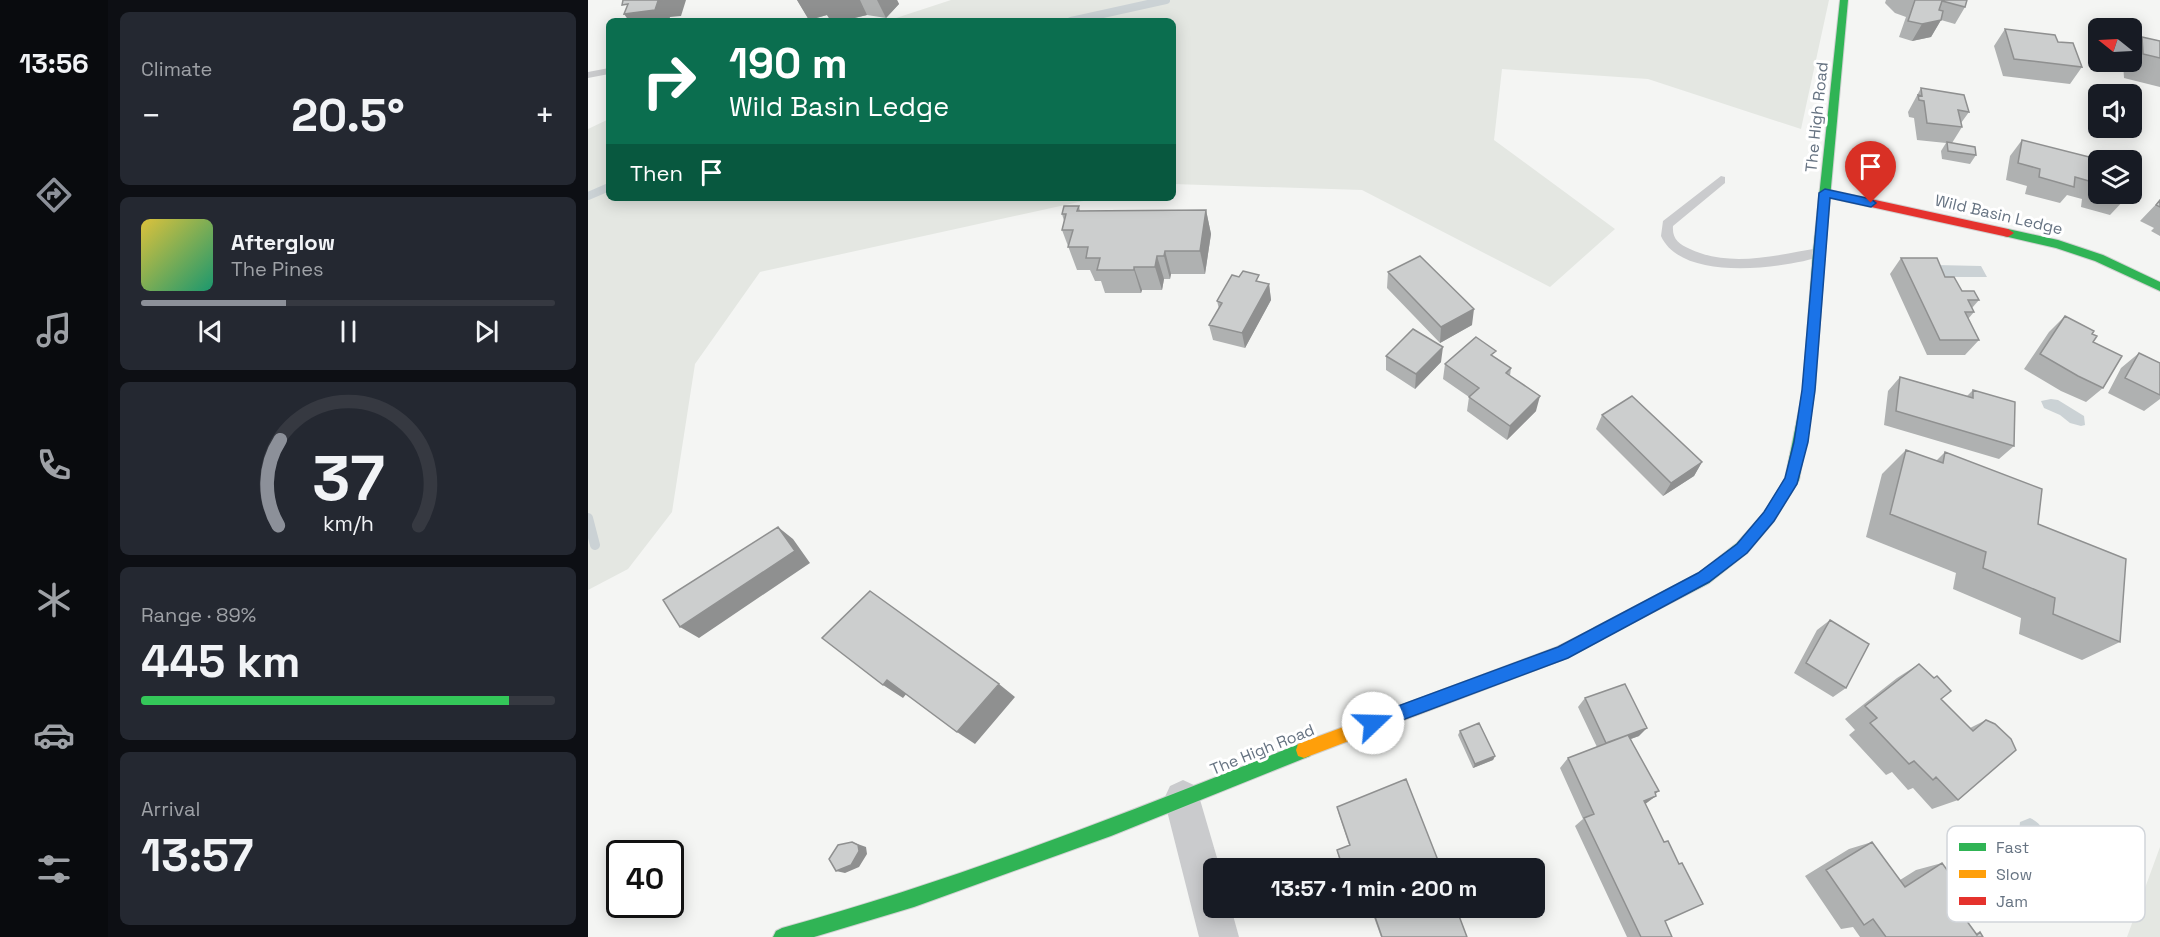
<!DOCTYPE html>
<html lang="en">
<head>
<meta charset="utf-8">
<style>
	:root { --surface:#171b24; --page:#242831; --text:#f1f3f6; --muted:#9ea1a6; --line:#363941; --accent:#8c9099 }
	body { margin:0; font-family:"Space Grotesk",sans-serif; background:var(--page); color:var(--text); height:100vh; display:flex; flex-direction:column; font-size:22px; white-space:nowrap }
	* { box-sizing:border-box; margin:0 }
	p { font-size:20px; color:var(--muted) }
	.icon { flex:none; width:33px; height:33px; fill:none; stroke:currentColor; stroke-width:2; stroke-linecap:round; stroke-linejoin:round }
	.map { position:relative; flex:1; overflow:hidden }
	.panel { display:flex; flex-direction:column; gap:12px; padding:12px; background:#0d0f14; width:480px }
	.panel>* { flex:none }
	.banner { position:absolute; left:18px; top:18px; width:570px; height:183px; border-radius:9px; box-shadow:0 3px 15px #0003; background:#0b6e4f; color:#fff; overflow:hidden }
	.needle { width:39px; rotate:288deg }
	.tools { position:absolute; left:1500px; top:18px; display:grid; gap:12px }
	.tools a { display:grid; place-items:center; width:54px; height:54px; border-radius:9px; background:var(--surface); box-shadow:0 3px 15px #0003; font-size:30px }
	.speed { position:absolute; left:18px; top:840px; display:flex; gap:12px; font-size:30px; font-weight:700; text-align:center }
	.speed>* { display:grid; place-content:center; width:78px; height:78px; border-radius:50%; background:var(--surface); box-shadow:0 3px 15px #0003; line-height:1 }
	.speed .limit { border:3px solid #111; border-radius:9px; background:#fff; color:#111 }
	.pin { position:absolute; display:grid; place-items:center; width:51px; height:51px; color:#fff; margin:-62px -26px; border-radius:50% 50% 50% 0; rotate:-45deg; box-shadow:0 0 6px #0007 }
	.pin .icon { rotate:45deg }
	.me { position:absolute; width:66px; margin:-33px; rotate:69deg; stroke-linejoin:round; filter:drop-shadow(0 0 4px #0008) }
	.turn { display:flex; align-items:center; gap:21px; height:126px; padding:0 24px; font-size:27px }
	.turn .icon { width:78px; height:78px; stroke-width:2.5 }
	.turn b { display:block; font-size:42px; line-height:51px }
	.then { display:flex; align-items:center; height:57px; padding:0 24px; background:#0003; gap:12px; font-size:22px }
	.big { font-size:45px; font-weight:700; line-height:1.1 }
	.panel .widget { flex:1; display:flex; flex-direction:column; justify-content:center; gap:9px; min-width:0; padding:0 21px; border-radius:9px; background:var(--page) }
	.panel .dial { align-items:center; gap:0 }
	.dial svg { height:156px; overflow:visible; fill:none; stroke:var(--line); stroke-width:7; stroke-linecap:round; text-anchor:middle }
	.dial text { fill:var(--text); stroke:none }
	.song { display:flex; align-items:center; gap:18px }
	.cover { width:72px; height:72px; border-radius:9px; background:linear-gradient(135deg,hsl(50 70% 55%),hsl(160 70% 35%)) }
	.played { height:6px; border-radius:3px; background:linear-gradient(90deg,var(--accent) 35%,var(--line) 35%) }
	.keys { display:flex; justify-content:space-around; direction:ltr }
	.heat { display:flex; justify-content:space-between; align-items:center; font-size:33px; direction:ltr }
	.charge { height:9px; border-radius:4px; background:linear-gradient(90deg,#34c759 89%,var(--line) 0) }
	.trip { position:absolute; left:615px; top:858px; width:342px; height:60px; border-radius:9px; background:var(--surface); box-shadow:0 3px 15px #0003; font-weight:700; line-height:60px; text-align:center }
	main { display:flex; flex:1; min-height:0 }
	.menu { display:flex; flex-direction:column; width:108px; justify-content:space-around; align-items:center; background:#090b0e; color:var(--muted) }
	.menu .icon { width:42px; height:42px }
	.menu .active { color:var(--accent) }
	.menu b { font-size:27px; color:var(--text) }
	.map>svg:first-child { display:block }
</style>
</head>
<body>
<main>
<nav class="menu">
<b>13:56</b>
<svg class="icon active" aria-label="directions" viewBox="0 0 24 24"><path d="M12 3l9 9-9 9-9-9zM9 14v-3h6M13 9l2 2-2 2"/></svg>
<svg class="icon" aria-label="music" viewBox="0 0 24 24"><path d="M9 18V5l10-2v13"/><circle cx="6" cy="18" r="3"/><circle cx="16" cy="16" r="3"/></svg>
<svg class="icon" aria-label="phone" viewBox="0 0 24 24"><path d="M5 4h4l2 5-3 2q2 4 5 5l2-3 5 2v4C11 20 4 13 5 4z"/></svg>
<svg class="icon" aria-label="climate" viewBox="0 0 24 24"><path d="M12 3v18M4 7l16 10M4 17L20 7"/></svg>
<svg class="icon" aria-label="car" viewBox="0 0 24 24"><path d="M5 17H2v-5l4-1 3-4h7l3 4 3 1v5h-3M9 17h6M6 11h13"/><circle cx="7" cy="17" r="2"/><circle cx="17" cy="17" r="2"/></svg>
<svg class="icon" aria-label="filters" viewBox="0 0 24 24"><path d="M4 7h16M4 17h16"/><circle cx="9" cy="7" r="2"/><circle cx="15" cy="17" r="2"/></svg>
</nav>
<section class="panel">
<div class="widget"><p>Climate</p>
<div class="heat"><a>−</a><b class="big">20.5°</b><a>+</a></div>
</div>
<div class="widget">
<div class="song"><i class="cover"></i><div><b>Afterglow</b><p>The Pines</p></div></div>
<div class="played"></div>
<div class="keys"><svg class="icon" aria-label="previous" viewBox="0 0 24 24"><path d="M18 5L8 12l10 7zM5 5v14"/></svg><svg class="icon" aria-label="pause" viewBox="0 0 24 24"><path d="M8 5v14M16 5v14"/></svg><svg class="icon" aria-label="next" viewBox="0 0 24 24"><path d="M6 5l10 7-10 7zM19 5v14"/></svg></div>
</div>
<div class="widget dial"><svg viewBox="0 0 100 80">
<path d="M14 69A42 42 0 1 1 86 69"/>
<path d="M14 69A42 42 0 0 1 15 25" stroke="#8c9099"/>
<text x="50" y="56" font-size="32" font-weight="700">37</text>
<text x="50" y="72" font-size="11">km/h</text>
</svg></div>
<div class="widget"><p>Range · 89%</p><b class="big">445 km</b><div class="charge"></div></div>
<div class="widget"><p>Arrival</p><b class="big">13:57</b></div>
</section>
<div class="map">
<svg width="1572" height="937" viewBox="0 0 1572 937">
	<rect width="100%" height="100%" fill="#f4f5f3"/>
	<path fill="#e4e7e2" d="M363 0H1241L1213 129 1060 79 914 69 906 140 1027 229 962 287 774 190 585 184V21H299Z
		M21 119V198H509L172 272 107 364 84 512 40 569 0 590V129Z
		M1572 847V937H1539Z"/>
	<path fill="#cbd2d5" d="M1348 265 1393 266 1399 277H1353Z
		M1463 399 1470 400 1496 416 1497 425 1493 426 1482 423 1472 415 1456 408 1453 401Z
		M1442 818C1458 825 1456 838 1463 851 1468 862 1475 865 1475 878L1469 886C1449 888 1429 839 1432 822Z"/>
	<g fill="none" stroke-linecap="round" stroke-linejoin="round">
		<path stroke="#cbd2d5" stroke-width="8" d="M483 21 578 0
			M0 196 21 187"/>
		<path stroke="#cbd2d5" stroke-width="10" d="M0 518 7 545"/>
		<defs>
			<path id="fast" d="M1252 0H1260L1237 253 1227 390 1211 480 1186 521 1159 553 1121 583 1011 640 1006 638 1003 633 1006 628 1111 573 1149 543 1176 513 1197 479 1215 390 1225 253Z
				M1420 229 1470 240 1515 255 1572 282V291L1507 261 1468 248 1416 236V230Z
				M716 742 722 744 724 750 722 756 523 836 326 907 226 937H185L188 931 194 928C373 879 544 811 716 742Z"/>
			<path id="slow" d="M1011 626 1016 628 1019 633 1016 638 979 658 716 758 710 756 708 750 710 744 969 647Z"/>
			<path id="jam" d="M1237 189 1420 229 1426 233 1420 237 1233 196 1232 193Z"/>
		</defs>
		<use href="#fast" stroke="#d0d1d1" stroke-width="2"/>
		<use href="#slow" stroke="#d0d1d1" stroke-width="2"/>
		<use href="#jam" stroke="#d0d1d1" stroke-width="2"/>
		<path fill="#cacbcd" fill-rule="evenodd" d="M21 68V74L0 78V72Z
			M1133 176 1137 177V183L1085 226C1084 239 1091 244 1102 249 1142 268 1189 255 1231 248L1237 253 1235 256C1197 268 1094 283 1073 236L1075 221Z"/>
		<path fill="#cacbcd" fill-rule="evenodd" d="M595 780 608 786 632 868H626V908H643L651 937H611L576 799 582 786Z"/>
		<use href="#fast" fill="#30b455" fill-rule="evenodd"/>
		<use href="#slow" fill="#ff9f0a" fill-rule="evenodd"/>
		<use href="#jam" fill="#e5322d" fill-rule="evenodd"/>
	</g>
	<path fill="#afb1b1" d="M209 0H309L311 4 298 18 279 15 254 21H243L239 15 221 20Z
		M1298 0H1379L1377 7 1367 24 1353 20 1343 37 1324 41 1311 37 1318 17 1307 13 1297 3Z
		M1417 29 1470 42 1494 67 1482 84 1415 76 1406 46Z
		M1554 37 1572 41V87L1536 78 1535 62H1544V50Z
		M1333 88 1381 112 1373 123 1374 127 1364 143 1388 155 1382 164 1354 159 1353 151 1358 143 1329 140 1326 118 1321 117 1320 112Z
		M1434 140 1510 160V194H1537V199L1522 215 1493 207 1494 199 1479 195 1472 203 1437 194 1439 186 1418 180 1422 156Z
		M1572 200V236L1563 231 1566 228 1552 221Z
		M491 206 492 211 618 210 623 234 617 274H583L582 279H576L574 290H554L553 293H517L513 281H507L502 270H489L474 230 476 221 474 214Z
		M1313 258 1357 277 1374 291 1391 300 1384 308 1386 312 1380 319 1391 340 1377 355H1339L1302 274Z
		M800 272 884 325 852 343 799 288Z
		M672 282 681 284 683 300 657 348 625 340 621 325 631 309 629 301Z
		M1477 316 1504 334 1515 388 1498 402 1473 391 1436 369 1461 332Z
		M1551 353 1572 363V399L1556 411 1520 393 1533 368Z
		M798 356 853 362 827 389 798 370Z
		M907 357 923 368 922 376 948 411 919 440 879 411 881 397 855 379 857 364Z
		M1312 377 1379 396 1385 390 1426 446 1411 459 1296 425 1300 391Z
		M1014 415 1114 462 1106 476 1075 496 1008 429Z
		M1318 450 1348 461 1357 452 1450 524 1532 642 1494 660 1431 634 1433 618 1365 589 1368 573 1278 537 1294 474Z
		M1242 620 1258 688 1245 697 1206 673 1229 630Z
		M1331 664 1353 699 1382 728 1398 720 1370 800 1344 809 1325 788 1320 790 1304 772 1298 775 1261 735 1267 730 1257 719 1309 678Z
		M997 698 1051 736 1043 739 1067 793 1057 804 1077 921 1084 937H1039L987 826 995 819 972 768 980 758 1009 747 990 707Z
		M872 731 907 756 905 760 885 768 870 735Z
		M749 807 853 868H754L749 851 761 845 751 815Z
		M1284 842 1312 880 1328 870 1354 863 1364 889 1362 898 1388 933 1392 932 1395 937H1272L1265 927 1253 929 1217 876 1261 849Z
		M767 908H868L879 937H793L783 909 769 915Z"/>
	<path fill="#8f9090" d="M76 0H98L93 16 82 17 81 21H41L36 14 70 1Z
		M209 0H272L279 15 254 21H243L239 15 221 20Z
		M289 0H309L311 4 298 18Z
		M1353 20 1343 37 1324 41 1334 24Z
		M618 210 623 234 617 274 612 251Z
		M577 251 583 274 582 279 576 256Z
		M569 256 576 279 574 290 567 267Z
		M546 267 554 290 553 293 546 270Z
		M681 284 683 300 657 348 654 333Z
		M886 309 884 325 852 343 853 327Z
		M855 347 853 362 827 389 828 374Z
		M952 396 948 411 919 440 922 426Z
		M1114 462 1106 476 1075 496 1083 483Z
		M190 527 205 539 222 563 111 638 92 627Z
		M299 680 319 693 315 698 295 685Z
		M411 684 427 697 387 744 369 732Z
		M1059 728 1051 736 1011 750 1018 743Z
		M907 756 905 760 885 768 887 764Z
		M1071 791 1059 800 1068 796 1056 805 1044 810 1067 792Z
		M264 842 278 847 279 854 271 867 257 873 248 871Z
		M775 908H783V909L769 915V910Z"/>
	<path fill="#cccece" stroke="#8f9090" stroke-width="1.5" d="M35 0H76L70 1 67 10 36 14 40 4 34 5Z
		M1326 0H1379L1377 7 1354 1 1351 10 1355 11 1353 20 1334 24 1320 21 1327 0Z
		M1417 29 1467 35 1470 42 1485 43 1494 67 1426 59Z
		M1554 37 1572 41V58L1555 54Z
		M1333 88 1376 95 1381 112 1370 110 1374 127 1339 123 1336 101 1331 100 1330 95 1334 96Z
		M1434 140 1513 160H1510V191L1507 190 1508 183 1487 177 1486 187 1451 177 1452 169 1430 163Z
		M1359 142 1387 147 1388 155 1360 151Z
		M1518 194H1537V199Z
		M1572 200V207L1568 205Z
		M476 206H491L489 211 618 210 612 251H577L576 256H569L567 267H546V270H509L512 258H498L500 247H480L485 230H474L478 214H474Z
		M832 256 886 309 853 327 800 272Z
		M1313 258H1349L1357 277H1366L1374 291H1386L1391 300H1380L1386 312H1377L1391 340H1352Z
		M655 271 671 275 668 281 681 284 654 333 621 325 634 303 629 301 644 275 651 277Z
		M1477 316 1506 331 1504 334 1509 336 1505 342 1534 356 1515 388 1490 376 1452 354Z
		M825 329 855 347 828 374 798 356Z
		M888 337 908 351 903 355 923 368 918 373 952 396 922 426 881 397 891 388 857 364Z
		M1551 353 1572 363V395L1537 378Z
		M1312 377 1385 398V390L1427 402 1426 446 1308 411Z
		M1044 396 1114 462 1083 483 1014 415Z
		M1318 450 1355 463 1357 452 1454 489 1450 524 1538 559 1532 642 1465 614 1467 598 1395 568 1398 552 1302 514Z
		M190 527 207 551 92 627 75 600Z
		M282 591 411 684 369 732 299 680 295 685 234 638Z
		M1242 620 1281 644 1258 688 1218 663Z
		M1331 664 1346 678 1349 676 1363 691 1353 699 1385 731 1398 720 1407 724 1423 739 1428 750 1370 800 1348 777 1345 780 1326 761 1321 764 1282 723 1289 718 1277 706Z
		M1037 684 1059 728 1018 743 997 698Z
		M891 723 907 756 887 764 872 731Z
		M1040 735 1071 791 1067 792 1068 796 1056 801 1076 842 1080 841 1091 864 1094 863 1115 904 1077 921 1084 937H1053L996 818 1006 814 980 758Z
		M818 779 853 868H755L749 850 762 845 749 807Z
		M264 842 270 845 271 851 263 865 248 871 241 859 250 845Z
		M1284 842 1317 887 1354 863 1370 885 1364 889 1368 893 1362 898 1389 935 1392 932 1395 937H1298L1285 919 1276 925 1238 870Z
		M784 908H868L879 937H794Z"/>
	<path fill="#1a73e8" stroke="#114b97" stroke-width="1.5" d="M1237 189 1283 199 1288 203 1283 207 1242 198 1227 390 1220 442 1209 484 1186 521 1159 553 1121 582 980 658 785 731 780 729 777 723 780 717 970 647 1110 573 1149 544 1176 512 1197 478 1206 442 1214 390 1231 193Z"/>
	<g text-anchor="middle" stroke-width="6" stroke-linejoin="round" paint-order="stroke">
		<g font-size="16" fill="#667382" stroke="#fff">
			<text transform="translate(1228 117) rotate(-84)" y="6">The High Road</text>
			<text transform="translate(1411 214) rotate(13)" y="6">Wild Basin Ledge</text>
			<text transform="translate(674 749) rotate(-22)" y="6">The High Road</text>
		</g>
	</g>
	<rect x="1359" y="826" width="198" height="96" rx="9" fill="#fff" stroke="#d1d5da" stroke-width="1.5"/>
	<rect x="1371" y="843" width="27" height="8" fill="#30b455"/>
	<rect x="1371" y="870" width="27" height="8" fill="#ff9f0a"/>
	<rect x="1371" y="897" width="27" height="8" fill="#e5322d"/>
	<g font-size="16" fill="#667382">
		<text x="1408" y="853">Fast</text>
		<text x="1408" y="880">Slow</text>
		<text x="1408" y="907">Jam</text>
	</g>
</svg>
<div class="tools">
<a><svg class="needle" viewBox="-14 -14 28 28"><path d="M0-13l5 13h-10z" fill="#e53935"/><path d="M0 13l5-13h-10z" fill="#9ea1a6"/></svg></a>
<a><svg class="icon" aria-label="sound" viewBox="0 0 24 24"><path d="M4 9h4l5-4v14l-5-4H4zM17 9q2 3 0 6"/></svg></a>
<a><svg class="icon" aria-label="layers" viewBox="0 0 24 24"><path d="M12 4l9 5-9 5-9-5zM3 14l9 5 9-5"/></svg></a>
</div>
<div class="speed"><div class="limit">40</div></div>
<div class="pin" style="left:1283px;top:203px;background:#d93025"><svg class="icon" aria-label="arrive" viewBox="0 0 24 24"><path d="M6 21V4h12l-3 4 3 4H6"/></svg></div>
<svg class="me" style="left:785px;top:723px" viewBox="-20 -20 40 40"><circle r="19" fill="#fff"/><path d="M0-13L10 11 0 6-10 11z" fill="#1a73e8"/></svg>
<div class="trip">13:57 · 1 min · 200 m</div>
<div class="banner">
<div class="turn"><svg class="icon" aria-label="right" viewBox="0 0 24 24"><path d="M7 20v-9h11M14 6l5 5-5 5"/></svg><div><b>190 m</b>Wild Basin Ledge</div></div>
<div class="then">Then<svg class="icon" aria-label="arrive" viewBox="0 0 24 24"><path d="M6 21V4h12l-3 4 3 4H6"/></svg></div>
</div>
</div>
</main>
</body>
</html>
